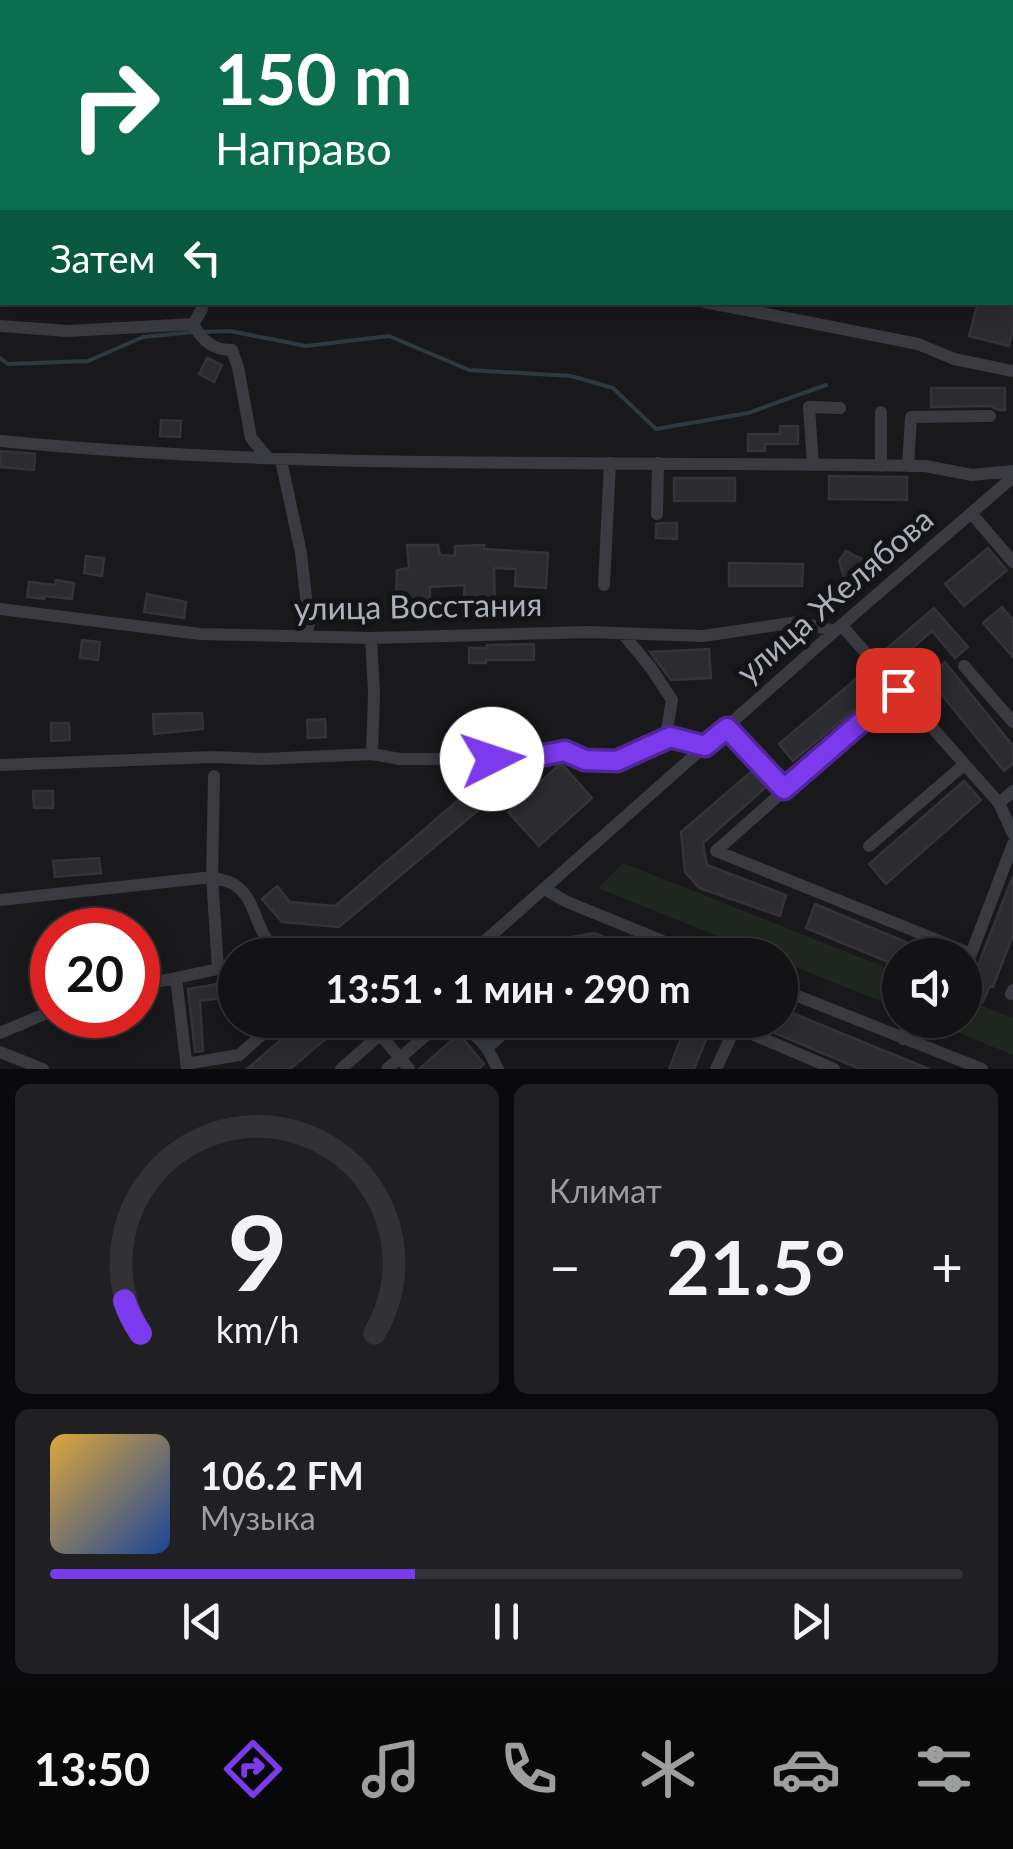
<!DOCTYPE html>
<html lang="ru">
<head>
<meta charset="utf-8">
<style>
	:root { --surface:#131315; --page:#202022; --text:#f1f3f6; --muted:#9d9ea0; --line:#323234; --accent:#7c3aed }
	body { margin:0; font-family:Lato,sans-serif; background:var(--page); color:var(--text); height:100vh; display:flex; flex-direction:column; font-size:38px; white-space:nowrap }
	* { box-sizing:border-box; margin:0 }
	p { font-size:32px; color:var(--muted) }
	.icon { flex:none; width:55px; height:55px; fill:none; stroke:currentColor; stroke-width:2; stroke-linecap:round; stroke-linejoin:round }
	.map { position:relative; height:1069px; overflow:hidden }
	.drawer { display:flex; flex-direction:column; gap:15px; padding:15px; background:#0a0a0c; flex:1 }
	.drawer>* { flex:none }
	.guide { position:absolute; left:0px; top:0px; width:1015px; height:305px; box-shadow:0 5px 25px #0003,0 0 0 2px var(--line); background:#0b6e4f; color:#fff; overflow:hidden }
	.tools { position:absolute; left:882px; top:938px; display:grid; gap:20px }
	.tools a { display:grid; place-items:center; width:100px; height:100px; border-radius:50%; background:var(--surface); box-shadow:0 5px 25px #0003,0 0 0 2px var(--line); font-size:50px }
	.speed { position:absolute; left:30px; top:908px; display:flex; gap:20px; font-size:50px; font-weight:700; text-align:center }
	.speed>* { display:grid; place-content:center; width:130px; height:130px; border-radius:50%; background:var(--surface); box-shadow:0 5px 25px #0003,0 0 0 2px var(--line); line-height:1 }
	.speed .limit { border:15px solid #d22; background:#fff; color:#111 }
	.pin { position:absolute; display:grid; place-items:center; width:85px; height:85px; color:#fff; margin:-42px; border-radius:20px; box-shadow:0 5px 15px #0006 }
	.me { position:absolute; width:110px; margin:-55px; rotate:86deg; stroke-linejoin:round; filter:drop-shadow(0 0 8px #0008) }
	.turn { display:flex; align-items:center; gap:35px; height:210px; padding:0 50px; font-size:45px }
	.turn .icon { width:130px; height:130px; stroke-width:2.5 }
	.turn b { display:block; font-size:70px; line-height:85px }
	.then { display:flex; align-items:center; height:95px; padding:0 50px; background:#0003; gap:20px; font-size:38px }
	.big { font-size:75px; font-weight:700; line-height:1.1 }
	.drawer .widget { flex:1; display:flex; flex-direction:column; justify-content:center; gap:15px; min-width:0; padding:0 35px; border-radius:15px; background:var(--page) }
	.drawer .dial { align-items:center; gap:0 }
	.dial svg { height:260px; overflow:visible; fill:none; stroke:var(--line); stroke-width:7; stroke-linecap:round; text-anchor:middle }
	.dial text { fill:var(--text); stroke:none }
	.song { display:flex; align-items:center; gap:30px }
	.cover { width:120px; height:120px; border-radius:15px; background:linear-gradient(135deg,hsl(40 70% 55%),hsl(220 70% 35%)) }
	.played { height:10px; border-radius:5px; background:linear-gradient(90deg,var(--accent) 40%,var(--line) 40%) }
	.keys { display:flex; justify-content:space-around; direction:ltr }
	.heat { display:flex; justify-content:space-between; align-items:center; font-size:55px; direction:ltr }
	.drawer .tiles { flex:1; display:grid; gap:15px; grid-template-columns:1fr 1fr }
	.widget:last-child { grid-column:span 2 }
	.trip { position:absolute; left:218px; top:938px; width:580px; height:100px; border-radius:50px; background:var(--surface); box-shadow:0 5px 25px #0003,0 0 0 2px var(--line); font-weight:700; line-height:100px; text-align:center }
	.dock { display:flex; height:160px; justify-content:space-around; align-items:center; background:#080808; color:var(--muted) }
	.dock .icon { width:70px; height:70px }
	.dock .active { color:var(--accent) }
	.dock b { font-size:45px; color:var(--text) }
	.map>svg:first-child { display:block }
</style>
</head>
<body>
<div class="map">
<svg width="1013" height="1069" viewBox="0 0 1013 1069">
	<rect width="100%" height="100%" fill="#19191c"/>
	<path fill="#1f2720" d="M623 863 900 973V1009L780 961V955H764L598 888Z
		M965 999 1013 1018V1055L927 1020H965Z"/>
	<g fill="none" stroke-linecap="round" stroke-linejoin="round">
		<path stroke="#2e3940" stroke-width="4" d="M202 332 230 331 306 346 389 336 469 370 571 376 613 388 656 429 748 413 826 385
			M0 358 8 364 88 361 143 337 193 332"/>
	</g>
	<path fill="#2c2c30" stroke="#333338" stroke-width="2.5" d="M978 302H1013V328L1009 346 969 336Z
		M207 358 222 365 214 382 199 374Z
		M931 388H1005V410H998L990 406 931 407Z
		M161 420 181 421 180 437 160 436Z
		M780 426H798V444H765V451H748V434H780Z
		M0 451 35 454 34 470 0 467Z
		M829 476 907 477V500L829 499Z
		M674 478H735V501H674Z
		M662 523H677V539L656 538V524Z
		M407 545H438L440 555 455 556V546L484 545V549L548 553 546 588 515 586 516 569 494 568 495 606 463 605 465 585 430 587V605L396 607 397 570 409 568Z
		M988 548 1007 570 964 606 945 584Z
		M846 551 870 563 846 584 839 561Z
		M86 556 104 558 102 576 84 573Z
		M729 563 803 564 802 586H729Z
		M56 580 74 583 72 599 45 596 44 599 27 597 29 582 55 585Z
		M147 594 186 602 184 618 144 612Z
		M1002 607 1013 620V657L983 623Z
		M934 608 968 647 955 658 932 631 895 663 885 650Z
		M82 640 100 642 98 660 80 658Z
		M534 644V660H486V663H469V648H487V645Z
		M709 649 711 678 671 680 650 652Z
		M945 662 1013 746V764L1004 771 927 677Z
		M865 671 879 689 793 761 779 744Z
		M202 713 203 729 154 734 153 714Z
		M325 719 326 737 308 738 307 720Z
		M51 723H69L70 740 51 741Z
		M561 763 592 798 539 846 508 812Z
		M752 771 766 787 703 843 707 865 786 895 780 916 699 888 685 872 681 832Z
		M964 781 981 800 886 884 869 864Z
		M33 791H53V808H34Z
		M469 791 482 807 339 927 282 922 262 899 277 886 290 902 335 906Z
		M99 858 101 873 55 877 53 861Z
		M1013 876V935L993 987 990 986 983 1002 965 995V963L977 968Z
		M815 904 927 951 926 955H900V967L806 928Z
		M594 933 647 955H591L586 953 583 955H552L572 937Z
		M235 981V996L200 1001 203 1051 195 1052 188 989Z
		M780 1008 929 1069H860L744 1020H780Z
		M304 1020H333L340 1027 290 1069H247Z
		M686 1026 708 1035 694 1069H669Z
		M459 1034 484 1064 478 1069H419Z"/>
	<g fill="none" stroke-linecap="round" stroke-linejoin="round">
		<path stroke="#3a3b41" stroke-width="12" d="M19 0 29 2
			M152 0 163 2
			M816 0 827 2
			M967 0 969 2
			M1012 44H1013
			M1012 62 1013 63
			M0 142H2
			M1012 200H1013
			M1012 222H1013
			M705 302 918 344 954 359 1013 371
			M193 324C202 340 212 350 232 350L238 367 251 438 268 458
			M193 324 202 309V302
			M0 326 68 331 193 324
			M881 412V466
			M0 441C307 471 617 460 925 466L972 475 1013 471
			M281 460 301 553 309 624 306 637
			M813 465 809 407 840 408
			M908 466 911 417 990 416
			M657 514 658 463
			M972 514 1013 562
			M604 585 610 463
			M0 609 200 634 371 638 588 632 703 636 798 622 835 631
			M842 626 999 803
			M623 634 651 668 672 700 667 730 670 737
			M371 638 374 693 372 754
			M964 666 1013 722
			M898 690 716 851 942 942
			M727 727 784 789
			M0 765 213 757 263 759 372 754 400 759H523L565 751 585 760 617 761 670 737 705 746
			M1013 791 999 803 1013 834
			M869 846 964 765
			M545 889 565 901 697 955
			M0 900 212 877C218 879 229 881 235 885 261 902 253 944 288 955
			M469 955 845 622 1013 477
			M936 955 942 942 971 954 1013 844
			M176 978 187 1069
			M138 986 218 969 212 877 214 776
			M780 989 982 1069
			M1011 994 1013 990
			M461 1020 487 1048 498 1069
			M719 1020 834 1069
			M0 1033 52 1011
			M380 1034 409 1069
			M903 1039 910 1020
			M487 1048 519 1020
			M0 1052 43 1069
			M186 1064 239 1055 279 1020
			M341 1069 397 1020
			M387 1069 444 1020
			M716 1069 735 1028"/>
	</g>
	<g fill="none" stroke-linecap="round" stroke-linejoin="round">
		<defs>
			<path id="route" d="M492 759H523L565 751 585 760 617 761 670 737 705 746 727 728 784 789 898 690"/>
		</defs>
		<use href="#route" stroke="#51269a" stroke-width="25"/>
		<use href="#route" stroke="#7c3aed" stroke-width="18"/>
	</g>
	<g text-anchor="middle" stroke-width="10" stroke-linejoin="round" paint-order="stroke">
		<g font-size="32" fill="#abb1bb" stroke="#141417">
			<text transform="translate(835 596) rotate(-41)" y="11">улица Желябова</text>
			<text transform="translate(418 607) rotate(-1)" y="11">улица Восстания</text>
		</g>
	</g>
</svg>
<div class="tools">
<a><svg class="icon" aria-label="sound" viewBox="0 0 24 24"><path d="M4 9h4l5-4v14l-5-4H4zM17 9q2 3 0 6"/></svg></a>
</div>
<div class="speed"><div class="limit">20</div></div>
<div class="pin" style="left:898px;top:690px;background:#d93025"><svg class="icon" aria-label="arrive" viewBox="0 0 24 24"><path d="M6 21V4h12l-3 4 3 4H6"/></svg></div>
<svg class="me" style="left:492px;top:759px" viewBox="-20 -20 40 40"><circle r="19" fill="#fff"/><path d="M0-13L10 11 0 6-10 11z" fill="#7c3aed"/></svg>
<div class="trip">13:51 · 1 мин · 290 m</div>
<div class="guide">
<div class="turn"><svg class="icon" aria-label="right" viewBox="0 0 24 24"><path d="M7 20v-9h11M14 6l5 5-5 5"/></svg><div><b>150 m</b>Направо</div></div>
<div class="then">Затем<svg class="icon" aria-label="left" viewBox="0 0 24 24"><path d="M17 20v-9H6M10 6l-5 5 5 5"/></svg></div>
</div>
</div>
<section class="drawer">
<div class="tiles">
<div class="widget dial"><svg viewBox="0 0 100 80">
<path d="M14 69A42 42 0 1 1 86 69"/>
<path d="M14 69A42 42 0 0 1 9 59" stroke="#7c3aed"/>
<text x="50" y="56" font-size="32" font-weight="700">9</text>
<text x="50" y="72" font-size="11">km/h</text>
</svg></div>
<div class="widget"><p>Климат</p>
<div class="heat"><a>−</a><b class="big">21.5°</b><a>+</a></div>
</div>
<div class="widget">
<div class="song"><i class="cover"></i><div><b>106.2 FM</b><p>Музыка</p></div></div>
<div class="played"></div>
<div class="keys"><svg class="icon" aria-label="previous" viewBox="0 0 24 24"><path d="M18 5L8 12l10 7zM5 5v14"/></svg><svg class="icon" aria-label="pause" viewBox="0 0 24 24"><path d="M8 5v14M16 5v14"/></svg><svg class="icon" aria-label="next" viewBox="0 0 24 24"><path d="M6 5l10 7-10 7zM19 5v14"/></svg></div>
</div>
</div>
</section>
<nav class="dock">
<b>13:50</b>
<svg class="icon active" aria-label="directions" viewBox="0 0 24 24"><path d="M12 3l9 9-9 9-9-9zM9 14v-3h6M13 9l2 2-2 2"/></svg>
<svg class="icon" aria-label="music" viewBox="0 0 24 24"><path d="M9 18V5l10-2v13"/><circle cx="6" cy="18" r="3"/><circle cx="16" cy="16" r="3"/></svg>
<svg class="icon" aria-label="phone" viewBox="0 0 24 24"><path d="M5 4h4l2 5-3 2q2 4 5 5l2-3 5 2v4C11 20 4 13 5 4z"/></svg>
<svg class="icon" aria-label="climate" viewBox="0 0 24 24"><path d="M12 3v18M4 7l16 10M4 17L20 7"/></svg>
<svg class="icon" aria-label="car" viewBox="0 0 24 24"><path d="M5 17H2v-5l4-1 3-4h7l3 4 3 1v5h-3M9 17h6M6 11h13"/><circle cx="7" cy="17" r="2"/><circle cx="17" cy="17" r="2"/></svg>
<svg class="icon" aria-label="filters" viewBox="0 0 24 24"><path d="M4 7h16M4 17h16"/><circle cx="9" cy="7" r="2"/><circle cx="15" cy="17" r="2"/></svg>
</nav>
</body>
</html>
